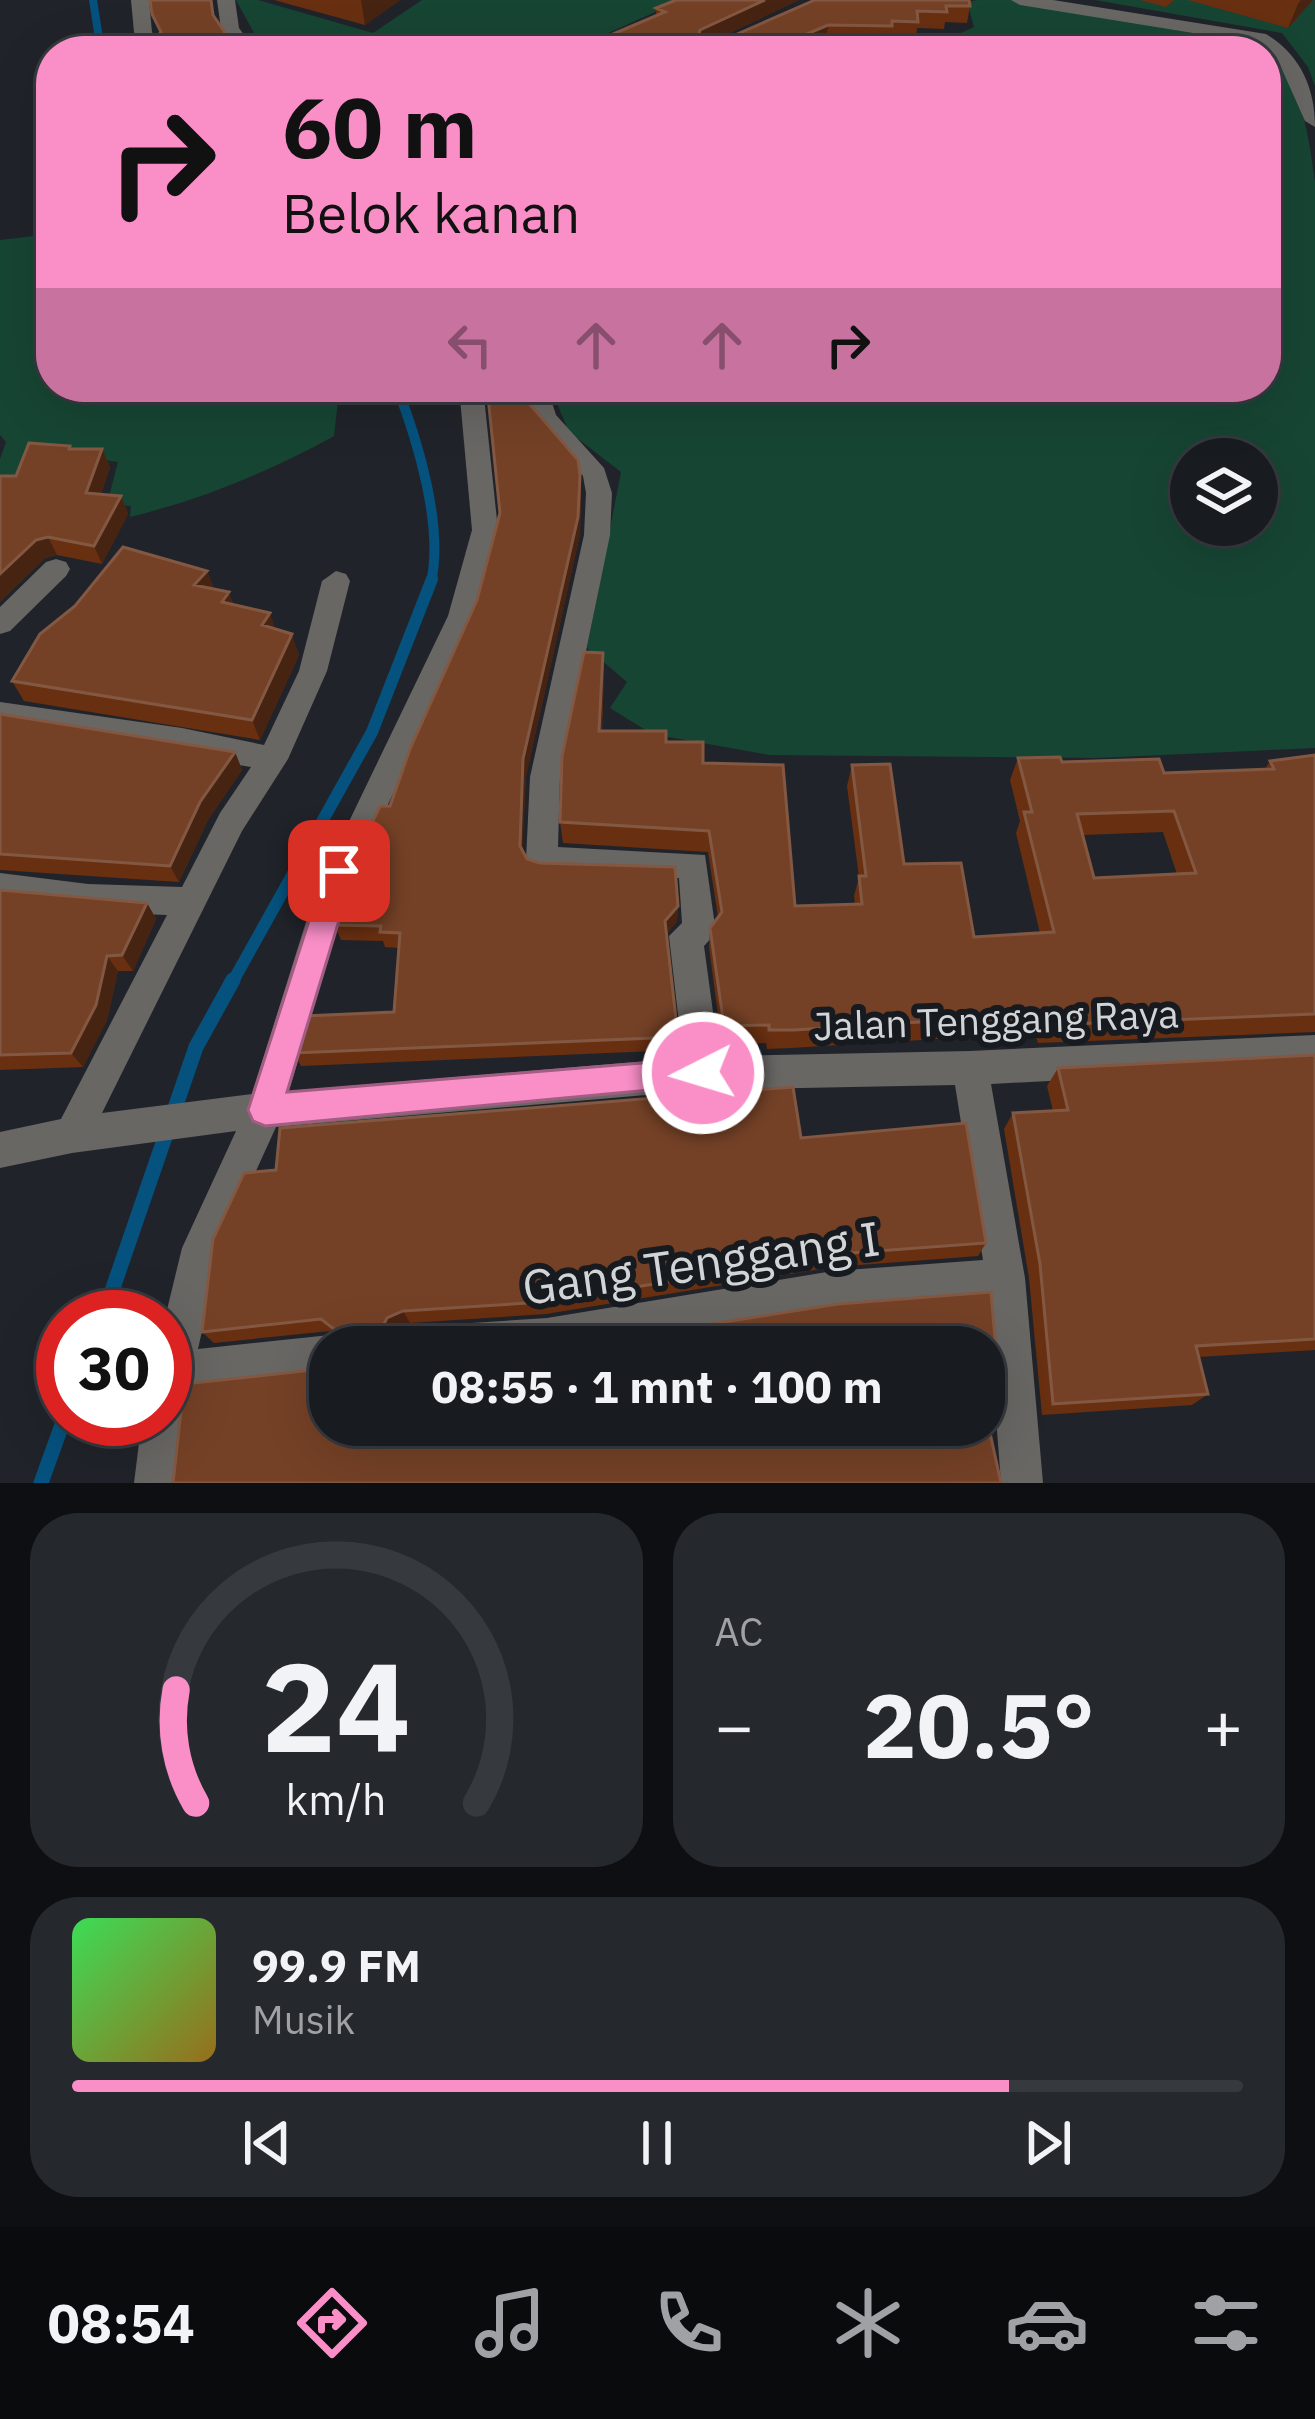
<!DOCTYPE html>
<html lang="id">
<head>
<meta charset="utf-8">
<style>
	:root { --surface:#181b20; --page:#25282d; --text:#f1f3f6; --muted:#9fa1a5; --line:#36393e; --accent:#fa8fc8 }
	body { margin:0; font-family:"IBM Plex Sans",sans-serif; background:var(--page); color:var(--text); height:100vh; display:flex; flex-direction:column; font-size:45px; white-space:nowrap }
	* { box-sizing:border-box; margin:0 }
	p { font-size:39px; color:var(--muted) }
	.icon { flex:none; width:66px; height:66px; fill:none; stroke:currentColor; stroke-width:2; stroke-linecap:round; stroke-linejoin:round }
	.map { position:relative; height:1483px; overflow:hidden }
	.panel { display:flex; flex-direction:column; gap:30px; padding:30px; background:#0d0f12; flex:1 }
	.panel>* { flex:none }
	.guide { position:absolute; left:36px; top:36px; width:1245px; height:366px; border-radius:48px; box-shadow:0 12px 48px #0002,0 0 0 3px var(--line); background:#fa8fc8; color:#111; overflow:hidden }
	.tools { position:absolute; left:1170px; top:438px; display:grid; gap:24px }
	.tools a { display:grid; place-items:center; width:108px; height:108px; border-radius:50%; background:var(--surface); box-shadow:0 12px 48px #0002,0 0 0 3px var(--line); font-size:60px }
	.speed { position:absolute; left:36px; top:1290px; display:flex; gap:24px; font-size:60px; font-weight:700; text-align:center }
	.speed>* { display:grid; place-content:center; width:156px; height:156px; border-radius:50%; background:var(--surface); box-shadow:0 12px 48px #0002,0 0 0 3px var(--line); line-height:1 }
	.speed .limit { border:18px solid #d22; background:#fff; color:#111 }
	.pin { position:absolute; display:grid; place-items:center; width:102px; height:102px; color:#fff; margin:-51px; border-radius:24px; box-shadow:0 6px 18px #0006 }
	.me { position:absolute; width:132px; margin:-66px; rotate:265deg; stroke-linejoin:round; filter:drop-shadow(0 0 9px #0008) }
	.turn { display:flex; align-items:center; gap:42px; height:252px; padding:0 48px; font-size:54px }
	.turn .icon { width:156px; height:156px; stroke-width:2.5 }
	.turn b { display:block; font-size:84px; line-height:102px }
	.lanes { display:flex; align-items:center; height:114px; padding:0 48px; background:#0003; justify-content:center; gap:60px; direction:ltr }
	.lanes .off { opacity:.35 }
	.big { font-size:90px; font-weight:700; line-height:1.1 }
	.panel .card { flex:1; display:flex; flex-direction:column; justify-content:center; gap:18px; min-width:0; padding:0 42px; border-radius:48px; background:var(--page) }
	.panel .dial { align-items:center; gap:0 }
	.dial svg { height:312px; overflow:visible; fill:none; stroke:var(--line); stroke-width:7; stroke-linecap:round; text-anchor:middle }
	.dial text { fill:var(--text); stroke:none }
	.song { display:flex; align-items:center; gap:36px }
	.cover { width:144px; height:144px; border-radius:18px; background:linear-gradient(135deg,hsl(130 70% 55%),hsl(40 70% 35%)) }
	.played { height:12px; border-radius:6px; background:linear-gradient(90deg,var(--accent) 80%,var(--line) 80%) }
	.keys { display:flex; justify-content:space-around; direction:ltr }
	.heat { display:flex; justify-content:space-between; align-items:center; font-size:66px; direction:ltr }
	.panel .tiles { flex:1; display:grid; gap:30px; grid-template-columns:1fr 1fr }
	.card:last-child { grid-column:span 2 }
	.trip { position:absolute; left:309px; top:1326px; width:696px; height:120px; border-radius:48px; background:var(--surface); box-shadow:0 12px 48px #0002,0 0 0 3px var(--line); font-weight:700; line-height:120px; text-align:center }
	.tab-bar { display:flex; height:192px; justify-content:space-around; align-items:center; background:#0a0b0d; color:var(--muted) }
	.tab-bar .icon { width:84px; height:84px }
	.tab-bar .on { color:var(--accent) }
	.tab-bar b { font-size:54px; color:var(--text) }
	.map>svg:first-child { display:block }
</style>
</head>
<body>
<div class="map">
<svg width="1315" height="1483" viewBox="0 0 1315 1483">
	<rect width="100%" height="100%" fill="#20242a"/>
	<path fill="#174533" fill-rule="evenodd" d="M236 0H258L373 33 422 0H682L568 51H264Z
		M978 0H1040L1268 42C1300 78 1309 136 1315 182V748L1096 758 770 755 652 734 610 708 627 682 587 648 621 472 569 432 550 387H1266V51H819L948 39 974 27 967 2ZM1191 459H1257V525H1191Z
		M1095 0H1315V86L1308 67 1282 33Z
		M51 234V387H330L338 401 334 436C269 472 202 499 130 517L131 506 107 504 118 462 34 450 17 488 0 486V459L6 442 0 435V240Z"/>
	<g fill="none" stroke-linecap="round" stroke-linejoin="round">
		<path stroke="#05527f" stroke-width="8" d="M93 0 101 51"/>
		<path stroke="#05527f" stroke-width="10" d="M397 387C417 439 444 526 431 582"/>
		<path stroke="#05527f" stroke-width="12" d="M232 983 372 732 432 579"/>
		<path stroke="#05527f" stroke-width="15" d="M103 1317 196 1047 233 980
			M41 1483 64 1419"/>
		<path fill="#696764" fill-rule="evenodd" d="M131 0H149L152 32 162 51H144L134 32Z
			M217 0H235L239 28 256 51H238L221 29Z
			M1011 0H1053L1266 34C1300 55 1315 87 1315 127L1305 121 1276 56 1255 43 1020 5Z
			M459 387H483L498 530 476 616 348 890 289 1091 683 1058 669 936 682 923 679 878 542 874 531 870 526 860 530 777 584 535 586 493 583 476 533 418 523 387H547L556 415 604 468 612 493 610 535 560 777 558 847 705 855 716 933 704 946 719 1056 970 1051 1315 1035V1067L991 1084 1025 1278 1043 1483H1001L987 1299 833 1311 604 1347H390L396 1333 410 1327 547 1318 833 1271 983 1260 955 1085 703 1090 276 1127 220 1250 198 1349 330 1335 347 1347H330V1375L188 1390 181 1413 176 1483H134L142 1419H165V1318L182 1248 236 1131 72 1153 0 1168V1132L61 1119 167 915 88 912 0 901V873L88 884 182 887 220 813 251 767 0 726V702L182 728 264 745 299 671 322 581 336 571 346 574 350 581 327 671 288 759 242 831 102 1113 252 1094 316 890 448 616 472 530Z
			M56 559 66 562 70 569 66 576 10 631 0 634V607L46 562Z"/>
	</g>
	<path fill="#692f11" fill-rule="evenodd" d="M274 0H400L365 25Z
		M799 0 719 38H728L815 0 970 6 967 23 945 22 944 29 917 28 916 38H891L890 43 826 41 573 51 656 16V8Z
		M1140 0H1174L1166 7Z
		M1188 0H1313L1288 28Z
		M527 401 580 475 581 493 580 534 526 776 522 851 527 859 678 906 677 921 666 935 678 1037V1050L301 1066 294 1053 394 1012 399 948 385 947 383 941 341 940 335 925 390 806 477 600Z
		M71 449H102L110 467 101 494 121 496 128 514 102 564 57 555 45 558 0 602V476H16Z
		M207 571 214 589 234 605 275 629 299 655 260 740 24 701 12 681Z
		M603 653 604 675 602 731 666 742 703 763 795 906 855 904 854 896 859 877 847 786 852 765 904 864 974 937 1040 933 1016 833 1020 821 1010 780 1018 758 1164 773 1265 769 1270 761 1315 755V1032L1038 1043 1035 1033 791 1048 767 1049 766 1043 722 1045 709 947 710 928 718 917 708 852 563 843 560 822ZM1163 832 1177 874 1094 878 1082 835Z
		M0 714 235 752 242 770 208 820 179 882 0 870Z
		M0 890 147 903 156 919 133 971H118L107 1020 83 1067 0 1070Z
		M1315 1055V1350L1198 1357 1208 1394 1192 1405 1042 1415 1029 1278 1004 1129 1013 1113 1053 1111 1047 1086 1058 1068Z
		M801 1138 986 1243 978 1256 833 1267 546 1314 410 1323 394 1329 388 1341 1001 1409 992 1418 322 1369 339 1337 330 1331 214 1343 202 1332Z"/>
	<path fill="#472312" d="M361 0H400L365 25Z
		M765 0H799L699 47 700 30Z
		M1301 0H1313L1288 28 1298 4Z
		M828 25 826 41 804 51H767Z
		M102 449 110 467 95 511 86 493Z
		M580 475V534L526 776 522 862 520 846 523 759Z
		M121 496 128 514 102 564 94 546Z
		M48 537 57 555 45 558 0 602V574L36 540Z
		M207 571 215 592 194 585Z
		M229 592 237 613 222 602Z
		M270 613 277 634 262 625Z
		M292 634 299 655 260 740 252 720Z
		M603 653 604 675 600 753 599 731Z
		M235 752 242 770 208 820 179 882 170 866 200 802Z
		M147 903 156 919 133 971 122 955Z
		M678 906 677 921 665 937V921Z
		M107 956 118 971 107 1020 83 1067 71 1053Z
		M403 1311 410 1323 394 1329 386 1345 379 1334 387 1318Z"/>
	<path fill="#744126" stroke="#835842" stroke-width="3" fill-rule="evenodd" d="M150 0H211L213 15 237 50 247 48 251 51H163L154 40 161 32 152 14Z
		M676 0H765L700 30 698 37 728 38 815 0H969L970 6H946L947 12 917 11 918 22 892 21V26L828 25 767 51H573L665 12 656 8Z
		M487 387H523L527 401 578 460 580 475 578 517 523 759 520 846 527 859 540 863 675 867 678 906 665 921 678 1037 294 1053 305 1016 394 1012 400 933 380 932 381 926 335 925 347 876 380 806H390L410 749 477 600 500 513Z
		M29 443 70 446 69 449H102L86 493 121 496 94 546 48 537 36 540 0 574V476H16Z
		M123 547 207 571 194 585 229 592 222 602 270 613 262 625 292 634 252 720 12 681 40 634 75 606Z
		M584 652 603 653 599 731H666V742H703V763L783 765 795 906 862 904 859 876H866L852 765 890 764 904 864 961 863 974 937 1054 932 1024 812H1032L1018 758 1060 757 1062 762 1159 759 1164 773 1274 769 1270 761 1315 755V1014L1047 1025 1045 1014 794 1030H769V1025L724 1026 710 928 722 912 709 831 560 822 562 756ZM1174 811 1196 873 1094 878 1077 814Z
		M0 714 235 752 200 802 170 866 0 854Z
		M0 890 147 903 122 955 107 956 96 1005 71 1053 0 1055Z
		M1315 1055V1339L1196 1346 1208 1394 1053 1404 1040 1264 1013 1113 1068 1110 1058 1068Z
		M793 1087 801 1138 966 1123 986 1243 837 1254 544 1302 403 1311 387 1318 379 1334 383 1341H603L838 1304 991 1292 1001 1409 985 1410 1001 1483H173L184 1384 322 1369 326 1341 343 1336 321 1319 202 1332 213 1239 244 1173 276 1170 280 1128ZM330 1347H984V1425H330Z"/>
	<path fill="#fa8fc8" stroke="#a25d82" stroke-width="3" d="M339 858 350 862 354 871 287 1092 703 1058 714 1062 719 1073 714 1084 265 1126 253 1121 248 1110 325 871 329 862Z"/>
	<g text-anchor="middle" stroke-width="12" stroke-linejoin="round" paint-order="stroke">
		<g font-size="39" fill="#d2d5d8" stroke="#171b20">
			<text transform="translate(996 1020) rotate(-2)" y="14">Jalan Tenggang Raya</text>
		</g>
		<g font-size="48" fill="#d2d5d8" stroke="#171b20">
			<text transform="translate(701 1263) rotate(-8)" y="17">Gang Tenggang I</text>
		</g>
	</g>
</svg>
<div class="tools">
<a><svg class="icon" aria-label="layers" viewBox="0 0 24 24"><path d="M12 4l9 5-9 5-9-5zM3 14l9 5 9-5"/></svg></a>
</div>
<div class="speed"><div class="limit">30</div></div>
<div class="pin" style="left:339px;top:871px;background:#d93025"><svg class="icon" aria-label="arrive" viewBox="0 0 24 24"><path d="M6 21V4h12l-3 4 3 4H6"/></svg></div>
<svg class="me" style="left:703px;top:1073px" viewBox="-20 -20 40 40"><circle r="17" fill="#fa8fc8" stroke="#fff" stroke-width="3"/><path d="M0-11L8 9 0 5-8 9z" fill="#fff"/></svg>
<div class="trip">08:55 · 1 mnt · 100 m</div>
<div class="guide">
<div class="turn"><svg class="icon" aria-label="right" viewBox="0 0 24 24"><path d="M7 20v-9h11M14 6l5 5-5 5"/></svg><div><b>60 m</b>Belok kanan</div></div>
<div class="lanes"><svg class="icon off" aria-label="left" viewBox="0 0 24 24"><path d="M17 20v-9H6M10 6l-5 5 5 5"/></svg><svg class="icon off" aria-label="ahead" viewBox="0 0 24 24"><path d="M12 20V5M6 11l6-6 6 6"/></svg><svg class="icon off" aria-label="ahead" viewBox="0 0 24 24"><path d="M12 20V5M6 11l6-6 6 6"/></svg><svg class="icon" aria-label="right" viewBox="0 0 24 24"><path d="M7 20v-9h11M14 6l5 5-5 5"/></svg></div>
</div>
</div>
<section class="panel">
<div class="tiles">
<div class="card dial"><svg viewBox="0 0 100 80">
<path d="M14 69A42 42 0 1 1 86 69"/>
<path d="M14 69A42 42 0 0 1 9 40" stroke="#fa8fc8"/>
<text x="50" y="56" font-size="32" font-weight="700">24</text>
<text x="50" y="72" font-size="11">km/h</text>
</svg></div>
<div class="card"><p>AC</p>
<div class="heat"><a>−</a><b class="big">20.5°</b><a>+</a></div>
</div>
<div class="card">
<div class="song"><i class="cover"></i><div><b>99.9 FM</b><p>Musik</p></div></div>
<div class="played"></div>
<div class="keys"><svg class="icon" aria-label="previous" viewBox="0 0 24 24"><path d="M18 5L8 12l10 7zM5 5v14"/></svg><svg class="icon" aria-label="pause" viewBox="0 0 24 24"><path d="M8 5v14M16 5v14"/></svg><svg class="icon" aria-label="next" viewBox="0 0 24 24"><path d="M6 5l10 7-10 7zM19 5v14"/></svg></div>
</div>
</div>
</section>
<nav class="tab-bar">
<b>08:54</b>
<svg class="icon on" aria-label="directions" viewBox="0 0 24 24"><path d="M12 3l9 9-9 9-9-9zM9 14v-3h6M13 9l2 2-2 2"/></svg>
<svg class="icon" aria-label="music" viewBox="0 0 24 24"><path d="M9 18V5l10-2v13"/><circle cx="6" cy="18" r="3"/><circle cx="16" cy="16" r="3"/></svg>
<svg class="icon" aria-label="phone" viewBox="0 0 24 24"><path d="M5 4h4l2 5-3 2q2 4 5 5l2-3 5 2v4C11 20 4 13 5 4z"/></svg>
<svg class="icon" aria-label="climate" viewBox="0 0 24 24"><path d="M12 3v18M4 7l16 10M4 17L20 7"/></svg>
<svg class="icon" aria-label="car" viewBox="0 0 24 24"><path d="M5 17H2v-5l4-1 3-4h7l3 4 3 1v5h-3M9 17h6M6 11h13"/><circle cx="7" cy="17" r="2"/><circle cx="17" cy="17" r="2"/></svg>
<svg class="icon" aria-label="filters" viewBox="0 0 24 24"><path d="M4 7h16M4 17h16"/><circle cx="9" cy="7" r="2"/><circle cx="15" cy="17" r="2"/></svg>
</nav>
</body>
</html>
